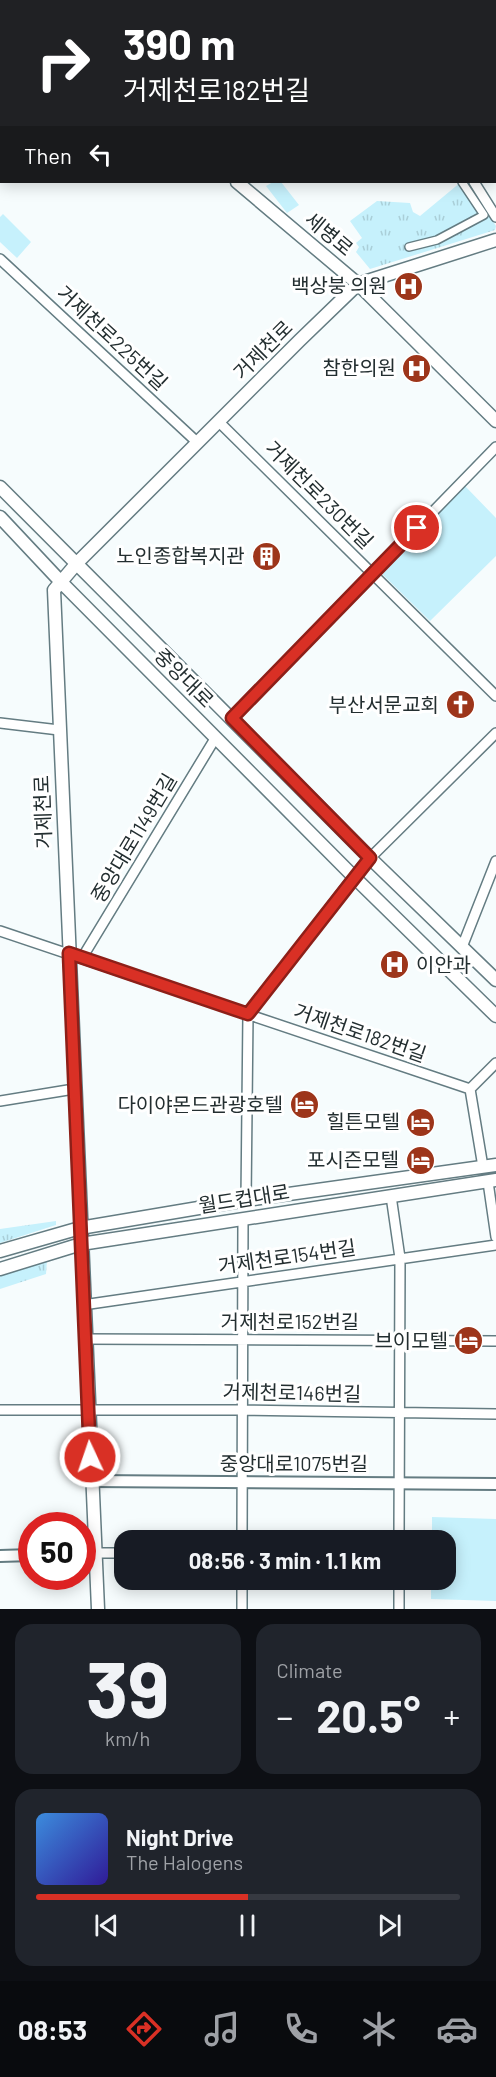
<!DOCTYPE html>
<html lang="en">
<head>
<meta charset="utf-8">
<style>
	:root { --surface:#171b24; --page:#20242c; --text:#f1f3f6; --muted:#9ea1a6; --line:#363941; --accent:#d93025 }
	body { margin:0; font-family:Barlow,"Noto Sans KR",sans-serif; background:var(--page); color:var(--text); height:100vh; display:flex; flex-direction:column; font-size:22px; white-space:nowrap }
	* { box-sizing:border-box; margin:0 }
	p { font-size:20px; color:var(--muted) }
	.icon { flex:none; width:33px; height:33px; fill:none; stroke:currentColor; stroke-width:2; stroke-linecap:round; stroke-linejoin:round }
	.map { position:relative; height:1609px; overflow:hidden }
	.panel { display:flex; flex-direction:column; gap:15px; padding:15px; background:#0d0f14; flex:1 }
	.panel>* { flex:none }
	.top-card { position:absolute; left:0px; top:0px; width:496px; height:183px; box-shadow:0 3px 15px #0003; background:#202124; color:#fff; overflow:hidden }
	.speed { position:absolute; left:18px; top:1512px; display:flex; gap:12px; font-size:30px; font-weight:700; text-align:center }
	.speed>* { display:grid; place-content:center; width:78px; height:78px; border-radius:50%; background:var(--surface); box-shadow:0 3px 15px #0003; line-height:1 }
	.speed .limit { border:9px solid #d22; background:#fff; color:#111 }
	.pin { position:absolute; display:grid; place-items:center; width:51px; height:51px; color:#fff; margin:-26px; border:3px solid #fff; border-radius:50%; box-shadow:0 2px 6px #0007 }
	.me { position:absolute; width:66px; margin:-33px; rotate:357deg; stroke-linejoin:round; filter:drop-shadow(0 0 4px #0008) }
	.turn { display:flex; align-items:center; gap:21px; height:126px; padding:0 24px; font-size:27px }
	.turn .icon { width:78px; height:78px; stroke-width:2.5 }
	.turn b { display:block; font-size:42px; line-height:51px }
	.then { display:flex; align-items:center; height:57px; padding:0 24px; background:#0003; gap:12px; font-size:22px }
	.big { font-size:45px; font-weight:700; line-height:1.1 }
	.panel .tile { flex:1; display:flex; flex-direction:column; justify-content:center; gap:9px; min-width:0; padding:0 21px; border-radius:18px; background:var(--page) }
	.panel .dial { align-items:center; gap:0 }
	.dial b { font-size:78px; line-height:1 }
	.song { display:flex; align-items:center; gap:18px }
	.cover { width:72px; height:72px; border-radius:9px; background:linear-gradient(135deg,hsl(210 70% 55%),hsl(250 70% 35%)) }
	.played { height:6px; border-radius:3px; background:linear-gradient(90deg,var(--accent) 50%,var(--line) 50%) }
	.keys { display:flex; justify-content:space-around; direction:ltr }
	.heat { display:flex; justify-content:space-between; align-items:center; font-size:33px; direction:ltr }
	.panel .tiles { flex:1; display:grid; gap:15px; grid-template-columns:1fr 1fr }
	.tile:last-child { grid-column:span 2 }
	.trip { position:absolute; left:114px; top:1530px; width:342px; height:60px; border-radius:18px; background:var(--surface); box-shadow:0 3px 15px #0003; font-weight:700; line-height:60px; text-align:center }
	.menu { display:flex; height:96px; justify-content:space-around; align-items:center; background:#090b0e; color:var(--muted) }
	.menu .icon { width:42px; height:42px }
	.menu .selected { color:var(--accent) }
	.menu b { font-size:27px; color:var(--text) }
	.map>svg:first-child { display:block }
</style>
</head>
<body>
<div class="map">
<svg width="496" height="1609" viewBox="0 0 496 1609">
	<defs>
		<pattern id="grass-tufts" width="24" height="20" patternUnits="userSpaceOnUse" patternTransform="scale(1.5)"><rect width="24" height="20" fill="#c6f1fc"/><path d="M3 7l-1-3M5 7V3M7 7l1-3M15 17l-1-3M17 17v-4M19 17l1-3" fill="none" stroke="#aacfd8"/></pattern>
	</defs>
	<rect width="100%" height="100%" fill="#f6fcfd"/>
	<path fill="url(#grass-tufts)" d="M461 182H469L496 226 495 230 370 269 356 252 359 247 356 243 362 238 350 221 377 201 410 203 413 212 420 216Z
		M56 1221V1225L0 1243V1229Z
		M47 1260 46 1274 0 1289V1275Z"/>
	<path fill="#c6f1fc" d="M273 182H281L299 205 287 213 266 186Z
		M3 214 31 242 17 258 0 242V217Z
		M464 485 496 518V556L430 621 379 571Z
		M432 1517 496 1519V1601L431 1599V1580H446V1540H432Z"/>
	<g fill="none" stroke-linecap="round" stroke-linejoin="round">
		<defs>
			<path id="pedestrian" d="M409 247 437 240 484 215 462 182"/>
			<path id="minor" d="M362 0 363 2
				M495 84 496 83
				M474 182 496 217
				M0 259 198 443
				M219 422 496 696
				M232 718 496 447
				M0 723 59 730
				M0 931 470 1089
				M462 947 496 861
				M82 958 216 737
				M0 1101 74 1089
				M483 1167 470 1089 496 1063
				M488 1182 496 1237
				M391 1196 400 1258 399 1540
				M246 1200 248 1014 363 865 496 733
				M83 1305 496 1245
				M85 1339 496 1341
				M0 1410H242L496 1414
				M242 1540 243 1219
				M95 1553H124
				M242 1609V1580
				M399 1609V1580"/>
			<path id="tertiary" d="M92 1481 496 1484
				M82 1554 95 1553
				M0 1556 32 1555"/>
			<path id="secondary" d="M60 0 62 2
				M237 182 358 284 496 421
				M0 487 370 858 496 980
				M0 517 61 582 354 877 496 1016
				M0 1251 80 1228 246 1200 496 1165
				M0 1269 81 1244 496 1180
				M98 1609 54 590 77 563 300 340 358 284 496 240"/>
		</defs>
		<use href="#pedestrian" stroke="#647c82" stroke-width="10"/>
		<use href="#minor" stroke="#647c82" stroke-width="12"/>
		<use href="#tertiary" stroke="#647c82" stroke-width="14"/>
		<use href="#secondary" stroke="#647c82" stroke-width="15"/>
		<use href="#pedestrian" stroke="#fff" stroke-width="7"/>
		<use href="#minor" stroke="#fff" stroke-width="9"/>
		<use href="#tertiary" stroke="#fff" stroke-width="10"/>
		<use href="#secondary" stroke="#fff" stroke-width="12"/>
	</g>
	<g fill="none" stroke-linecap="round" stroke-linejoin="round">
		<defs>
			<path id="route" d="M90 1457 69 953 248 1014 370 858 232 718 417 528"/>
		</defs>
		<use href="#route" stroke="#8d1f18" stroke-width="15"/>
		<use href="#route" stroke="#d93025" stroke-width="10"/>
	</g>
	<defs>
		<symbol id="hospital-disc" viewBox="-11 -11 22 22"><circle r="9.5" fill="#9d351a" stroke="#fff"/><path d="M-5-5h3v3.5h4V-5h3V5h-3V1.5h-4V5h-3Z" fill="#fff"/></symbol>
		<symbol id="building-disc" viewBox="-11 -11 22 22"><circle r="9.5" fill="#9d351a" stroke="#fff"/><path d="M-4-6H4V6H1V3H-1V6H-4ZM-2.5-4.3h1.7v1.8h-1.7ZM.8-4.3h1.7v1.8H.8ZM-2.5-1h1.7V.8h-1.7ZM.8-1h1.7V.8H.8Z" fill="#fff"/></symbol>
		<symbol id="church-disc" viewBox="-11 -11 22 22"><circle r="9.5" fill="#9d351a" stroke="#fff"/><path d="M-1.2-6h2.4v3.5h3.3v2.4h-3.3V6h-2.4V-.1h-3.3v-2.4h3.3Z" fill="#fff"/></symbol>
		<symbol id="hotel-disc" viewBox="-11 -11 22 22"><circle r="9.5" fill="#9d351a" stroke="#fff"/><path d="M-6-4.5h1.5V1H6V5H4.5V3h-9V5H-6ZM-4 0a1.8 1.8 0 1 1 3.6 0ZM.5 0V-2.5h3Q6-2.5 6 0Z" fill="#fff"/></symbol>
	</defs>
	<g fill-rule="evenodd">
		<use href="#hospital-disc" x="392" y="270" width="33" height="33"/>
		<use href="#hospital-disc" x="400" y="352" width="33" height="33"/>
		<use href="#building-disc" x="250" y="540" width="33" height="33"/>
		<use href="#church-disc" x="444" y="688" width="33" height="33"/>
		<use href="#hospital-disc" x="378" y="948" width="33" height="33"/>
		<use href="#hotel-disc" x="288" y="1088" width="33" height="33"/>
		<use href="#hotel-disc" x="404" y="1106" width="33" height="33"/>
		<use href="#hotel-disc" x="404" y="1144" width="33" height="33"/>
		<use href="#hotel-disc" x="452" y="1324" width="33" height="33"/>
	</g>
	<g text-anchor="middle" stroke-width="6" stroke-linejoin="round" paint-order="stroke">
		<g font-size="20" fill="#232e30" stroke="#fff">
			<text transform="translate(329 234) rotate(40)" y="7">세병로</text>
			<text transform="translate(112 338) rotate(43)" y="7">거제천로225번길</text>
			<text transform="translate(263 350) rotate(-45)" y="7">거제천로</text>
			<text transform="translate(319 495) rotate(45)" y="7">거제천로230번길</text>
			<text transform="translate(184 678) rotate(45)" y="7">중앙대로</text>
			<text transform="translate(43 812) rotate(-92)" y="7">거제천로</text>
			<text transform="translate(134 838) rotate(-59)" y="7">중앙대로1149번길</text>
			<text transform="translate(360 1033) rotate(19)" y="7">거제천로182번길</text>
			<text transform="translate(244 1199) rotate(-9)" y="7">월드컵대로</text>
			<text transform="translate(287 1257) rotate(-8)" y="7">거제천로154번길</text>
			<text x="290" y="1329">거제천로152번길</text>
			<text transform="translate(292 1393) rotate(1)" y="7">거제천로146번길</text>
			<text x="294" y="1471">중앙대로1075번길</text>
		</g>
		<g font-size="20" fill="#232e30" stroke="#fff" text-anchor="end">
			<text x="387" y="293">백상붕 의원</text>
			<text x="396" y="375">참한의원</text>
			<text x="245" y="563">노인종합복지관</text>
			<text x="439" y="712">부산서문교회</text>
			<text x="416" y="972" text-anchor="start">이안과</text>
			<text x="283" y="1112">다이야몬드관광호텔</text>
			<text x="400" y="1129">힐튼모텔</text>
			<text x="399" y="1167">포시즌모텔</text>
			<text x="448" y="1348">브이모텔</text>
		</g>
	</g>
</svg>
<div class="speed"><div class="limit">50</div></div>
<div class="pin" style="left:417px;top:528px;background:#d93025"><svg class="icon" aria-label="arrive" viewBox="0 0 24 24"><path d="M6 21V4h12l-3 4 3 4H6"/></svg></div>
<svg class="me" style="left:90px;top:1457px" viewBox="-20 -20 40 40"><circle r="17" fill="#d93025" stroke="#fff" stroke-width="3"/><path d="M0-11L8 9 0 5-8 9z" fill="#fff"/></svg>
<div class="trip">08:56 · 3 min · 1.1 km</div>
<div class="top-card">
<div class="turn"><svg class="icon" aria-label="right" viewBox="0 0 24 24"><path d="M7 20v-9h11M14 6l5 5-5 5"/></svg><div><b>390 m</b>거제천로182번길</div></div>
<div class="then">Then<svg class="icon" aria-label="left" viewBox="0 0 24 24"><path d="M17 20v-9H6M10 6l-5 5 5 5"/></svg></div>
</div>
</div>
<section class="panel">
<div class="tiles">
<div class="tile dial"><b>39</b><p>km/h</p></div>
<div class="tile"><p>Climate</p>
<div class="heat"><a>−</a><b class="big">20.5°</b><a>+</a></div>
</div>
<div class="tile">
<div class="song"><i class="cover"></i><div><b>Night Drive</b><p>The Halogens</p></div></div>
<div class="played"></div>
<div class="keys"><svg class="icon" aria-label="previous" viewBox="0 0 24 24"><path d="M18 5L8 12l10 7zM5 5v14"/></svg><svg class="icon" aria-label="pause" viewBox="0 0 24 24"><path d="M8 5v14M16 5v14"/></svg><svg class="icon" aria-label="next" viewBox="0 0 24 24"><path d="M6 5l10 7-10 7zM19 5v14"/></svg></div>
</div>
</div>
</section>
<nav class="menu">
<b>08:53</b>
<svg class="icon selected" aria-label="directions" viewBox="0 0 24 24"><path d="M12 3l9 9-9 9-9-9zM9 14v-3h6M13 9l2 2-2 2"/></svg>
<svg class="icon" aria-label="music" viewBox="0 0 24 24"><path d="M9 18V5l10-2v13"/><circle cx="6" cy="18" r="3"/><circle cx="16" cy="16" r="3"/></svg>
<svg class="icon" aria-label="phone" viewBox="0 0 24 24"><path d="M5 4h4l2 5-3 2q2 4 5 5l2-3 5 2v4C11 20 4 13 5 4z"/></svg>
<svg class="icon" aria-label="climate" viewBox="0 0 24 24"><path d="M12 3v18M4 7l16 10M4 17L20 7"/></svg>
<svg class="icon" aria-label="car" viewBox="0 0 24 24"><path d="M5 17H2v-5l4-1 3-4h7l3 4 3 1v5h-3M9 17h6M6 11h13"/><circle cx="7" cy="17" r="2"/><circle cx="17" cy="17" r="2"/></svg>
</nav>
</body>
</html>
